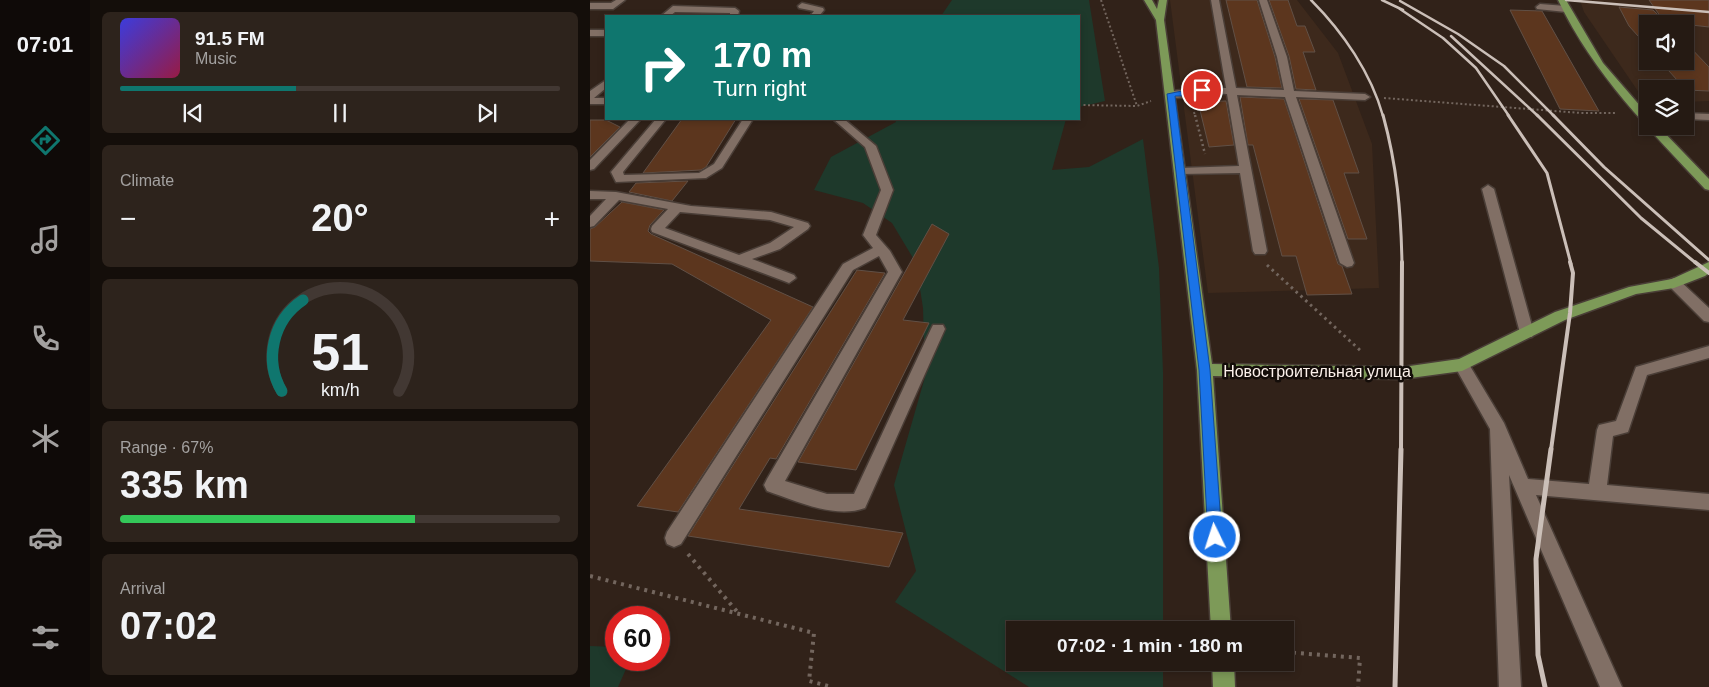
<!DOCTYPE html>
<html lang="en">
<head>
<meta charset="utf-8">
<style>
	:root { --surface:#251a13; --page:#2d231c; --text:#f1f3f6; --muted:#a3a1a0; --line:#423833; --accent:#0f766e }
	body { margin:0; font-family:Helvetica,sans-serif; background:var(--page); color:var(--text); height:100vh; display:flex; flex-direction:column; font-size:19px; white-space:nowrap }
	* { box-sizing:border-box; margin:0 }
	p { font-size:16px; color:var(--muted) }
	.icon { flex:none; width:28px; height:28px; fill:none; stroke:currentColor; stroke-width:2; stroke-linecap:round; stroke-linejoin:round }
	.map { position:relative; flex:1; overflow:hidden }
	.side { display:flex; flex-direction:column; gap:12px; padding:12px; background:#140e0a; width:500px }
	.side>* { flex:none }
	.top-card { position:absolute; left:15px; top:15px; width:475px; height:105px; border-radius:0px; box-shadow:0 2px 8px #0003,0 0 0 1px var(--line); background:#0f766e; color:#fff; overflow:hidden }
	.buttons { position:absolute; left:1049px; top:15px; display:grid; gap:10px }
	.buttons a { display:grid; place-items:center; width:55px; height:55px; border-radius:0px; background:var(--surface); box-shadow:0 2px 8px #0003,0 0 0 1px var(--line); font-size:25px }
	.speed { position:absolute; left:15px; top:606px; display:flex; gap:10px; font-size:25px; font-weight:700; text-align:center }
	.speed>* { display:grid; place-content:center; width:65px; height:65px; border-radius:50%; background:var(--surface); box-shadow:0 2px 8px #0003,0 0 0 1px var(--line); line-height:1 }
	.speed .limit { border:8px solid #d22; background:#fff; color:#111 }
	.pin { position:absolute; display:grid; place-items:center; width:42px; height:42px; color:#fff; margin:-21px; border:2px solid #fff; border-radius:50%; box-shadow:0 1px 5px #0007 }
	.me { position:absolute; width:55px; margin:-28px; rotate:356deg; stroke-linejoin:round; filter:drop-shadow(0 0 4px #0008) }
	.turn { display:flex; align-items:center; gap:18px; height:105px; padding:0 25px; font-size:22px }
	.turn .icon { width:65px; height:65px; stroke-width:2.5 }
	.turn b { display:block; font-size:35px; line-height:42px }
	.big { font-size:38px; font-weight:700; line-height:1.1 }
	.side .widget { flex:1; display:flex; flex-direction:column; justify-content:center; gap:8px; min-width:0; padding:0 18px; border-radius:8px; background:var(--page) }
	.side .dial { align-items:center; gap:0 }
	.dial svg { height:130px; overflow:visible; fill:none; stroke:var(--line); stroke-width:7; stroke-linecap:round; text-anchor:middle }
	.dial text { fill:var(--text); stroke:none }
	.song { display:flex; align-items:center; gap:15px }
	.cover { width:60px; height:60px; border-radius:8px; background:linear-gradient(135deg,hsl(240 70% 55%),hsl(340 70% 35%)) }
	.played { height:5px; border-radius:2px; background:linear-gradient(90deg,var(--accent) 40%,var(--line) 40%) }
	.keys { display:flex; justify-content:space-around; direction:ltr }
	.heat { display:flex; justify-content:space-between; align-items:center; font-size:28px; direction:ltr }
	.charge { height:8px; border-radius:4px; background:linear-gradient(90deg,#34c759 67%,var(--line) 0) }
	.trip { position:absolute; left:416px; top:621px; width:288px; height:50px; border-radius:0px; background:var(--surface); box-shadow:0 2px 8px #0003,0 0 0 1px var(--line); font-weight:700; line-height:50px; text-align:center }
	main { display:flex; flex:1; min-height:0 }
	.dock { display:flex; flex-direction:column; width:90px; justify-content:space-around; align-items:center; background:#0f0a08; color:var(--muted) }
	.dock .icon { width:35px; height:35px }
	.dock .active { color:var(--accent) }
	.dock b { font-size:22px; color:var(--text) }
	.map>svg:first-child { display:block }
</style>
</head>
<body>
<main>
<nav class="dock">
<b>07:01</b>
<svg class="icon active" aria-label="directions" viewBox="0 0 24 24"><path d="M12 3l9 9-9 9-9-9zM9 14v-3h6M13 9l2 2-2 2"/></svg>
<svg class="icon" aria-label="music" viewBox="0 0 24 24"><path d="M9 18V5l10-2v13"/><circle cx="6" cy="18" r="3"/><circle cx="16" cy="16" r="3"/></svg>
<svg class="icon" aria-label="phone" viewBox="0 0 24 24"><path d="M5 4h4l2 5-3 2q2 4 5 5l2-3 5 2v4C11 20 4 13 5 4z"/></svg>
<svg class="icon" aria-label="climate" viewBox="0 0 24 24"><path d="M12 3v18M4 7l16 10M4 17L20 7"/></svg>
<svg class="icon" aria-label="car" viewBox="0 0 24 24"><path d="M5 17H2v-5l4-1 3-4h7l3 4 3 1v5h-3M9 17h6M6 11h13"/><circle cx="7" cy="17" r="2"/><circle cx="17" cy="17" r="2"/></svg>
<svg class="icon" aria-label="filters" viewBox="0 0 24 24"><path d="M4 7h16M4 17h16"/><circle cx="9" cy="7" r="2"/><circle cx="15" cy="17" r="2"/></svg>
</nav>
<section class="side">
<div class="widget">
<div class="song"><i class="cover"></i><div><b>91.5 FM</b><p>Music</p></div></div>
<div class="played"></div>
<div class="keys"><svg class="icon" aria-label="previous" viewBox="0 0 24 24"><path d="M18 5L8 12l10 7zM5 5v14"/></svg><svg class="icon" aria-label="pause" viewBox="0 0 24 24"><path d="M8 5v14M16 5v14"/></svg><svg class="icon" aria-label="next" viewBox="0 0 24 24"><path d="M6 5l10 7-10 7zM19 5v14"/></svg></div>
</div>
<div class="widget"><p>Climate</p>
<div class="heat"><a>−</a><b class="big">20°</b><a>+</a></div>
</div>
<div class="widget dial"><svg viewBox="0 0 100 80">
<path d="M14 69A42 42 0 1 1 86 69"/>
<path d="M14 69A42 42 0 0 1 27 13" stroke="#0f766e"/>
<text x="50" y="56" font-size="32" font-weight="700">51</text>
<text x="50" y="72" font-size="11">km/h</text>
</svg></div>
<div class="widget"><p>Range · 67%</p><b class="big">335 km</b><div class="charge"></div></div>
<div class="widget"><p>Arrival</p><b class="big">07:02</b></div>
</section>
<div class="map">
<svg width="1119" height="687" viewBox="0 0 1119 687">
	<rect width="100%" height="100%" fill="#312219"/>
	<path fill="#3d291c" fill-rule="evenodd" d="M580 0H707L748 53 782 144 789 288 618 293Z
		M990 0H1119V101L1095 102V89H1058L1056 103 994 12ZM1058 24H1095V61H1058Z"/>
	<path fill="#1e392b" d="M362 0H499L515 101 489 107V16H351Z
		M305 119H476L462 170 499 167 553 139 569 268 573 372V630H425V662L573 663V687H439L305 602 326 571 304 485 335 377 333 308 326 263 302 223 273 203 224 190 241 157 306 122Z
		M0 646 26 647V660H40L28 687H0Z"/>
	<path fill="#5c361e" stroke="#615046" d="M636 0H667L685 57 692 88 657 87Z
		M679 0H698L707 26H715L725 52H713L726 90 706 89 699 56Z
		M1059 0H1119V27L1075 22 1077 24H1058V47L1039 26 1029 7 1063 10 1073 20Z
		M920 10 952 11 1009 111 970 109Z
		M1095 42 1119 67V91L1096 90 1070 61H1095Z
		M650 97 694 99 748 264 752 266 762 294 717 295 706 256H692L663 145H658Z
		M709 99 743 100 769 173H754L777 239H758Z
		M636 101 644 145 619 147 608 102Z
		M92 119H146L116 167 111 170 53 173Z
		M0 120H16L30 127 0 157Z
		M98 181 82 201 39 192 46 183Z
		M32 202 74 210 60 225 58 231 61 234 223 307 88 512 47 506 181 320 82 264 0 261V229L5 227Z
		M342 224 359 234 313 320 339 323 266 470 208 462Z
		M267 270 295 273 186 459 180 458 149 509 313 533 299 567 98 536Z"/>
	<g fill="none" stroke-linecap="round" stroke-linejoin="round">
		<defs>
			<path id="minor" d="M26 0H35L23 9H0V3H21Z
				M621 0H629L646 88 694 90 687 57 669 0H677L697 57 704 91 775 94 780 97 775 100 706 97 764 263 762 266 757 267 750 263 695 97 647 95 677 251 675 254H665L663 251 650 173 590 174 584 171 590 168 649 166 637 94C629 94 619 92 612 93 601 95 585 102 576 94 583 88 625 88 636 88Z
				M212 3 233 8 234 10 229 16H220L224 11 209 8 208 6Z
				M950 4 976 6 980 9 976 12 947 9 946 7Z
				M83 6 145 8 149 11 148 16H140V13L85 12 80 16H71Z
				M0 30H16V36H0Z
				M16 80V88L4 98H16V104H0V91Z
				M1095 113 1119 114V120L1095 119Z
				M40 119H51L4 169 0 170V160Z
				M66 119H76L33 172 34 175 109 173 124 164 153 119H163L132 168 116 178 26 182 21 172Z
				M243 119H254L286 146 303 190 286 235 300 251 312 272 195 481 237 494H264L341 329 343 325H353L355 329 275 508C245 519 206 501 177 491L174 485 177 479 298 272 289 256 263 270 91 544 84 547 77 544 75 538 77 532 253 264 283 248 273 235 291 190 275 147Z
				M898 185 904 189 944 333 942 337H932L930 333 892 189Z
				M0 191 26 192 101 206 181 212 218 223 220 226 218 229 190 249 162 259 204 275 206 278 199 283 194 281 62 232 61 229 62 226 78 209 29 200 4 226 0 227V216L16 199H0ZM90 212 180 220 204 227 180 243 149 255 75 228Z
				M1084 278 1089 280 1119 308V322L1114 321 1079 286 1077 283 1079 280Z
				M1119 346V358L1057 375 1038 432 1023 436 1017 485 1119 494V510L946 495 1032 687H1010L919 475 931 687H909L900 429 864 365 867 361H877L914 423 938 479 999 484 1007 430 1009 425 1026 421 1046 367Z"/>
			<path id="major" d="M554 0H562L567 9 569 0H577L574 20 622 364 813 367 869 359 965 312 1039 287 1082 279 1119 262V273L1115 276 1084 288 1046 294 975 320 872 371 813 379 623 376 641 630H621L607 370 566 20Z
				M968 0H976L1013 63 1058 115V126H1068L1119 179V190L1115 189C1059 129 1004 75 968 0Z
				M622 662H644L645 687H623Z"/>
		</defs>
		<use href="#minor" stroke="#4a3e37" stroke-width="3"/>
		<use href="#major" stroke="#4a3e37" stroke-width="3"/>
		<path stroke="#73665e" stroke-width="2" stroke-dasharray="2 2.5" stroke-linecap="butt" d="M511 0 547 106 561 101
			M794 98 991 113H1027
			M489 105 547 106
			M604 112 605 116"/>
		<path stroke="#73665e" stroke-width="2.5" stroke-dasharray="2 3" stroke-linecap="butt" d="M605 115 615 154"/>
		<path stroke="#73665e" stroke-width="3" stroke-dasharray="2.5 4" stroke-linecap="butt" d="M677 265 772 352"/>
		<path stroke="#73665e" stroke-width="4" stroke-dasharray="3 5" stroke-linecap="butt" d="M98 554 149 614
			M0 576 224 633 219 681 242 687
			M695 652 770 658 768 687"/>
		<use href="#minor" fill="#816f65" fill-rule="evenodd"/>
		<use href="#major" fill="#7d9a58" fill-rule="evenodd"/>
		<path stroke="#cbbfb8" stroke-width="2.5" d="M721 0C753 32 781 73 793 116
			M792 0 813 10
			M976 0 1119 12
			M810 1 868 34 914 66 964 116
			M807 7 853 38 886 68 919 116
			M861 36 948 116"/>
		<path stroke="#cbbfb8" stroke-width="3" d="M793 115C807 166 811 211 812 264
			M918 115 957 173 981 264
			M947 115 1051 218 1107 264
			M963 115 1014 167 1119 260"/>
		<path stroke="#cbbfb8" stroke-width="4" d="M1105 262 1119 273
			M811 450 812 262
			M961 450 980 313 983 273 980 262"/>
		<path stroke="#cbbfb8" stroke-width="5" d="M805 687 811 449
			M955 687 948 655 946 559 961 449"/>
	</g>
	<path fill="#1a73e8" stroke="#114b97" d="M612 87 615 90 614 91 599 96H585L620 370 632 537 630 542 625 544 620 542 618 537 609 370 577 94Z"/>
	<g text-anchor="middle" stroke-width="5" stroke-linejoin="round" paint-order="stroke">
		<g font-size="16" fill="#fdf2ec" stroke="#140d09">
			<text x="727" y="377">Новостроительная улица</text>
		</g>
	</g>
</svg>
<div class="buttons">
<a><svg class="icon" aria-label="sound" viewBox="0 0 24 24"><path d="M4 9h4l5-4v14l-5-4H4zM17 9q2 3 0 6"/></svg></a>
<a><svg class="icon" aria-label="layers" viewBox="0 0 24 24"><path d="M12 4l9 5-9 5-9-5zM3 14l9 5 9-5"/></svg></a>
</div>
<div class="speed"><div class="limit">60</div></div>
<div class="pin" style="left:612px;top:90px;background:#d93025"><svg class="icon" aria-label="arrive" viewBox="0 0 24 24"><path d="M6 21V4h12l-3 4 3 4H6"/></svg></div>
<svg class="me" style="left:625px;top:537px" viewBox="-20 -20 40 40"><circle r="17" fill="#1a73e8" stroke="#fff" stroke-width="3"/><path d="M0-11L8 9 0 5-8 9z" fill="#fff"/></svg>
<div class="trip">07:02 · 1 min · 180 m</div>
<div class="top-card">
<div class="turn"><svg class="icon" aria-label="right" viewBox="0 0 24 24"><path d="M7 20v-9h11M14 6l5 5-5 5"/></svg><div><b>170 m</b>Turn right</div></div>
</div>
</div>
</main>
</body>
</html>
